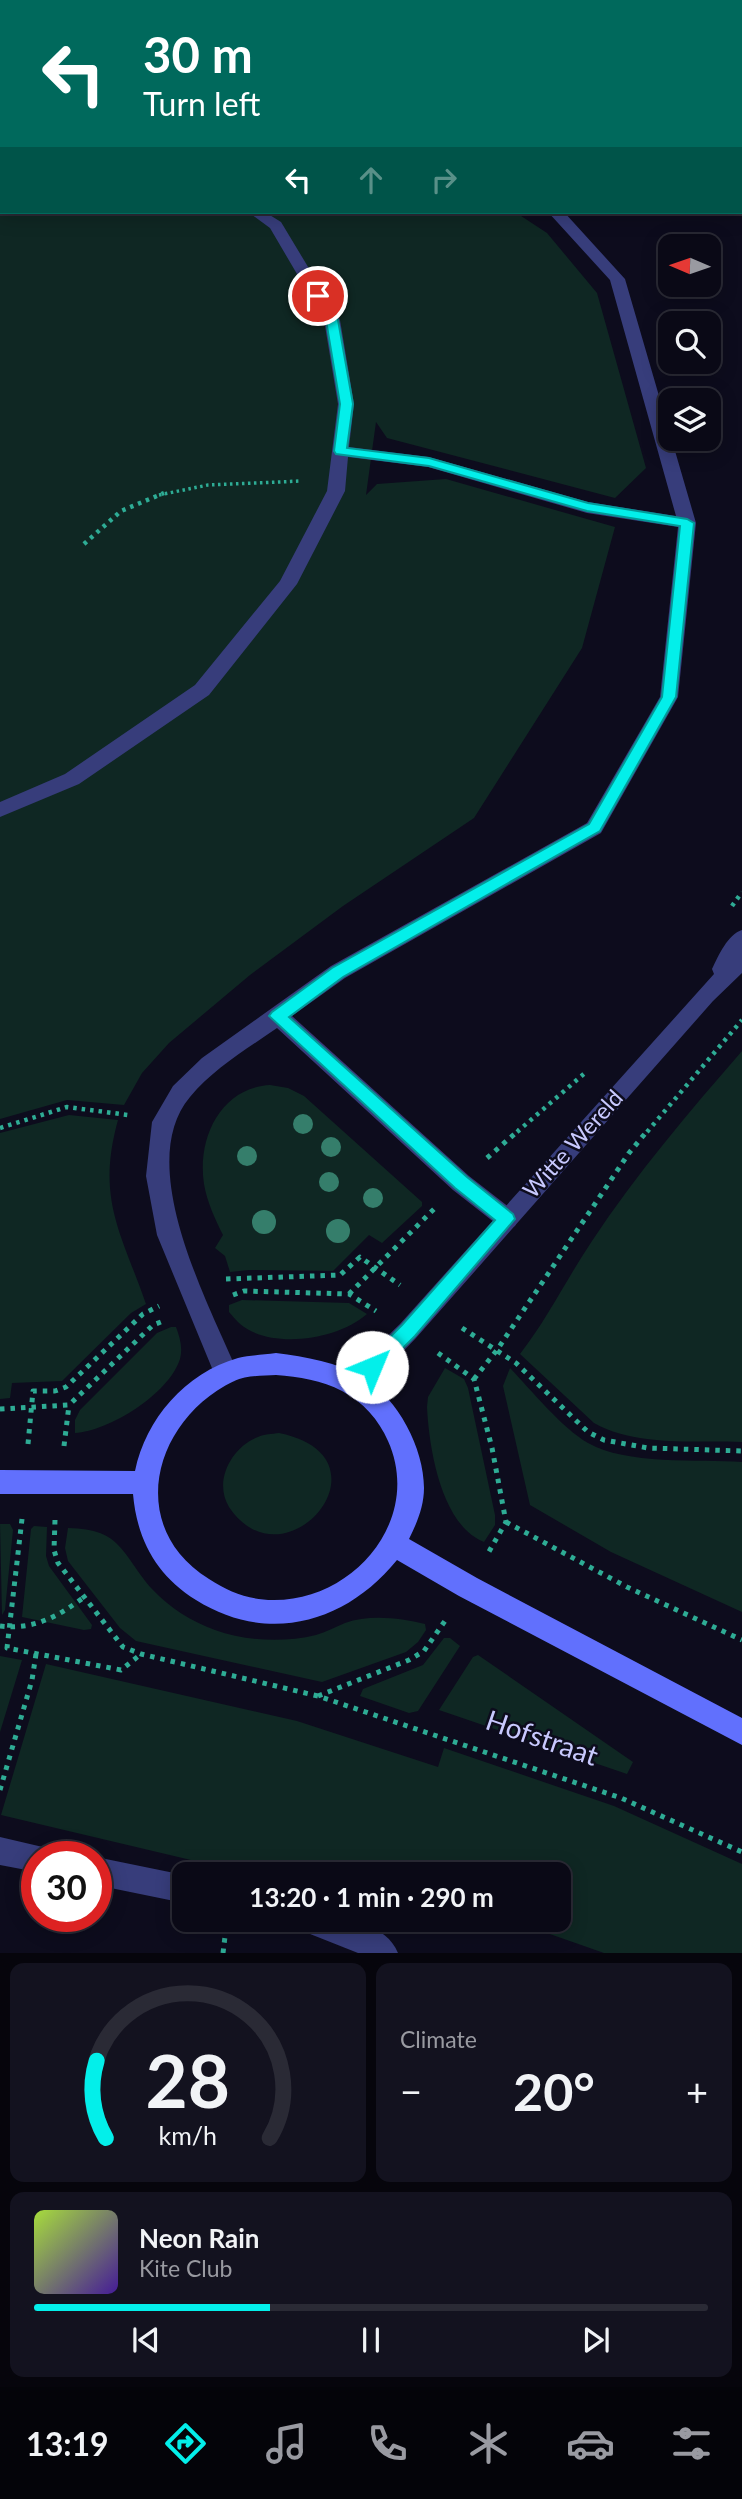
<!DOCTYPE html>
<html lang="en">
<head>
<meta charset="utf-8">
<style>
	:root { --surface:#0a0916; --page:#13121f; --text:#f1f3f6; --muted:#999aa1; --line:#2a2a35; --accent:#03efea }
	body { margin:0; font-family:Lato,sans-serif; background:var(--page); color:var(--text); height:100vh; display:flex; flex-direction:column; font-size:26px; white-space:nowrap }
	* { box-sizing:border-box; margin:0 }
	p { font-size:23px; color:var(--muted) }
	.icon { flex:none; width:38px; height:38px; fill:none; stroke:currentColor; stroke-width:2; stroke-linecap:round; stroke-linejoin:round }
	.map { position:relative; height:1953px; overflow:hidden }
	.panel { display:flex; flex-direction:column; gap:10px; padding:10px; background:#06050c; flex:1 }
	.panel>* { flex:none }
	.top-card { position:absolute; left:0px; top:0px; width:742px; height:214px; box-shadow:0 4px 18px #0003,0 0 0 2px var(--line); background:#00695c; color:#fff; overflow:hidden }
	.needle { width:46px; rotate:272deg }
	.fabs { position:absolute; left:658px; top:234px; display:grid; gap:14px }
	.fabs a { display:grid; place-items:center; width:63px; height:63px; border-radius:14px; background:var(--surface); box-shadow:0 4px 18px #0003,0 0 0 2px var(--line); font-size:35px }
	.speed { position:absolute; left:21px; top:1841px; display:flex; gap:14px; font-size:35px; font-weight:700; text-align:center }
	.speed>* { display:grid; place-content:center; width:91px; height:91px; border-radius:50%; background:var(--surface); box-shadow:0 4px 18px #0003,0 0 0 2px var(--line); line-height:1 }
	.speed .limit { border:10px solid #d22; background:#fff; color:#111 }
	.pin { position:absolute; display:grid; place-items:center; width:60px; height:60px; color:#fff; margin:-30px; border:4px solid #fff; border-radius:50%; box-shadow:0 2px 7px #0007 }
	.me { position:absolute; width:77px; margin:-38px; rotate:45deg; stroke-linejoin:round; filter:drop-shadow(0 0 5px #0008) }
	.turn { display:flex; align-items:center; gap:24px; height:147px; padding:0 28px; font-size:32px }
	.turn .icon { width:91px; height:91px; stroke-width:2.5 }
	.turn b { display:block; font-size:49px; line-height:60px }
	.lanes { display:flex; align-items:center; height:66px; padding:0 28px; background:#0003; justify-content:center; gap:35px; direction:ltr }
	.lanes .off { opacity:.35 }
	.big { font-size:52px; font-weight:700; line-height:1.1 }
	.panel .tile { flex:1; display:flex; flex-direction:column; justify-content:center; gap:10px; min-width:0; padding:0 24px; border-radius:14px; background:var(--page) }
	.panel .dial { align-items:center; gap:0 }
	.dial svg { height:182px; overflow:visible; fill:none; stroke:var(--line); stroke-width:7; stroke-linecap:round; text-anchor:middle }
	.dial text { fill:var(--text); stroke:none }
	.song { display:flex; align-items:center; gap:21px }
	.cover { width:84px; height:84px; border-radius:10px; background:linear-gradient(135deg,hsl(80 70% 55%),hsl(260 70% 35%)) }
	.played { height:7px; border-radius:4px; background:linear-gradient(90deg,var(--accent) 35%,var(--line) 35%) }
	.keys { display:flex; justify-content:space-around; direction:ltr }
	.heat { display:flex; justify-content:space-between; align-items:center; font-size:38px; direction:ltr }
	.panel .tiles { flex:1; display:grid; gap:10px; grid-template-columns:1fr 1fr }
	.tile:last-child { grid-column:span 2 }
	.trip { position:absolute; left:172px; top:1862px; width:399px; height:70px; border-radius:14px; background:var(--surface); box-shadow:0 4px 18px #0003,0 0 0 2px var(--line); font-weight:700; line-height:70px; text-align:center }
	.tab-bar { display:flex; height:112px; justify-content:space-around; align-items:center; background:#040409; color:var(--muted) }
	.tab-bar .icon { width:49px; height:49px }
	.tab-bar .selected { color:var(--accent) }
	.tab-bar b { font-size:32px; color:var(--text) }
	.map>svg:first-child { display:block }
</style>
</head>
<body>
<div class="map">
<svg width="742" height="1953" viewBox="0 0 742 1953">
	<rect width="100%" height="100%" fill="#0d0c1d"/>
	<path fill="#0f2723" d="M529 0H742V65L740 2Z
		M0 54 2 212H515L547 233 597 293 646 468 615 498 387 438 376 422 366 495 377 484 446 479 615 527 582 648 474 818 343 906 250 975 169 1043 142 1073 124 1105 67 1100 0 1119Z
		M742 1051V1442C694 1440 637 1447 594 1423L520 1354C548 1318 567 1278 592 1241 637 1173 689 1112 742 1051Z
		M270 1085 288 1088 304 1096 422 1202V1206L382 1243 369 1235 333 1271 249 1270 230 1272 225 1256 215 1248 223 1235C215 1219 207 1202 204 1184 197 1139 220 1088 270 1085Z
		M69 1115 118 1120C96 1199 121 1232 146 1304L131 1313 62 1381 12 1383 10 1398 0 1399V1133Z
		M242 1300 349 1303 367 1314C340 1338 282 1348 249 1330 241 1326 235 1319 229 1312V1305Z
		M171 1327H176C180 1338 183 1348 180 1359 169 1394 109 1431 75 1433V1420L80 1410 157 1333Z
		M445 1368 464 1379 468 1388 495 1515V1525L484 1542C441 1525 429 1448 427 1407L428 1397Z
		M510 1368C531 1390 562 1428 588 1443 626 1465 698 1459 742 1462V1612L611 1552 530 1505 503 1386Z
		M279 1433C398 1457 285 1591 229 1507 213 1481 232 1447 258 1437 264 1434 272 1434 279 1433Z
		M0 1524H10L13 1530 5 1610 2 1615Z
		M34 1526 47 1527 46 1556 49 1566 92 1625 91 1629 84 1630 22 1617 31 1529Z
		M68 1528C123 1529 121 1554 153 1590 170 1608 191 1621 215 1630 246 1641 283 1643 316 1635 326 1632 335 1627 345 1623 370 1614 400 1618 425 1624L426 1630 418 1642 406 1652 322 1682 136 1641 120 1628 68 1561 65 1548Z
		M444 1638H450L460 1646 418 1711 409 1713 360 1696 363 1689 423 1665Z
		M478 1655 633 1762 627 1774 439 1710 473 1657Z
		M0 1656 22 1660 0 1732Z
		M46 1664 297 1721 438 1767 444 1748 614 1806 742 1864V1953H604L547 1933 484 1920H558V1874H250L1 1815Z"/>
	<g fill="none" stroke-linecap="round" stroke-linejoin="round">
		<path stroke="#2eac95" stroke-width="3.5" stroke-dasharray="2.5 3.5" stroke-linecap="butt" d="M159 495 208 485 301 481"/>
		<path stroke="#2eac95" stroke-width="4.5" stroke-dasharray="3.5 5" stroke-linecap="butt" d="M84 544 121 511 164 493
			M732 906 742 892
			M0 1128 67 1107 128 1115
			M517 1132 586 1072
			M647 1132 742 1020"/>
		<path stroke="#2eac95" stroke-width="5" stroke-dasharray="4.5 6" stroke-linecap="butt" d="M487 1158 519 1130
			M226 1279 340 1275 360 1257 400 1285
			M349 1294 435 1208
			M233 1295 244 1291 349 1294 376 1311
			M462 1328 516 1363 588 1432 604 1440 648 1448 742 1451
			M438 1353 474 1379 492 1448 506 1522 487 1555
			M474 1379 497 1350 629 1153 648 1130
			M0 1409 69 1405 153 1325 166 1320
			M28 1444 33 1391H55L66 1387 143 1314 159 1306
			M64 1446 69 1405
			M22 1519 7 1648 121 1670 141 1654
			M55 1520 54 1550 58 1563 123 1647 141 1654 318 1696 621 1798 742 1852
			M506 1522 627 1587 742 1640
			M0 1626C33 1630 57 1617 83 1598
			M318 1696 409 1660 424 1651 447 1618
			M0 1790 32 1680 36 1654
			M223 1953 227 1920"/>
		<path fill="#373d7b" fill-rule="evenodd" d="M274 0H289L272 2Z
			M0 64H2V73H0Z
			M248 212H265L281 222 340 320 354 404 349 447 429 457 588 502 676 516 610 280 548 212H564L625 279 696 523 678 697 601 833 345 978 292 1016 469 1176 515 1212 518 1219 515 1226 507 1229 499 1226 453 1190 277 1028C247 1049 213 1069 190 1097 133 1165 209 1304 238 1373L235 1381 226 1384 217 1381 214 1373 157 1235 146 1176 152 1122 173 1086 202 1058 331 966 587 823 660 697 678 527 587 513 428 467 348 457 345 491 297 584 209 695 79 784 0 817V802L65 774 195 685 280 581 327 491 338 404 324 320 270 228Z"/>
		<path fill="#373d7b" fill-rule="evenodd" d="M287 0H303L305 2H289Z
			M740 164H742V174H740Z
			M742 930V973L713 1001 416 1338 363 1393 354 1396 345 1393 342 1385 345 1377 400 1324 714 974 712 969C718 956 728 934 742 930Z
			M0 1837 47 1848 50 1857H37V1872L0 1865Z
			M96 1857 184 1875V1903L96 1885Z
			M296 1920C329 1919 383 1916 398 1953H358L300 1930Z"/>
		<path fill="#6170fd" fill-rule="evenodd" d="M276 1353C306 1357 337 1362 364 1378 398 1399 424 1448 424 1488 424 1506 417 1523 409 1539L477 1578 742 1718V1745L459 1596 397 1560C346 1623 268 1645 196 1600 157 1576 137 1540 133 1494H0V1470L135 1471C146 1419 185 1373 238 1358 250 1355 263 1355 276 1353ZM276 1375C299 1377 322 1380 342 1391 363 1402 379 1420 388 1441 423 1519 354 1601 273 1600 249 1600 229 1592 209 1579 125 1527 153 1420 234 1381 247 1375 263 1376 276 1375Z"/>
	</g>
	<g fill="#357e6b">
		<circle cx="303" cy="1124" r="10"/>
		<circle cx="331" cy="1147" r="10"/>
		<circle cx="247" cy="1156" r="10"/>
		<circle cx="329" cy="1182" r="10"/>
		<circle cx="373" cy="1198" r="10"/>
		<circle cx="264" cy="1222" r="12"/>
		<circle cx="338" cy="1231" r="12"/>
	</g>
	<path fill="#03efea" stroke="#029b98" stroke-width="2" d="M314 294H322L338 320 353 404 347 448 429 458 588 503 687 519 694 523 676 697 600 831 343 977 289 1017 467 1177 513 1214 515 1219 415 1336 379 1372 372 1375 366 1372 363 1367 366 1361 402 1325 495 1220 455 1188 269 1016 272 1012 332 968 589 824 662 697 680 526 587 511 429 466 336 454 334 451 340 404 326 320 312 296Z"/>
	<g text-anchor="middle" stroke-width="5" stroke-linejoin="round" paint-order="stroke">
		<g font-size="23" fill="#c8c9fe" stroke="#0d0c1d">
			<text transform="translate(573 1144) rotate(-48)" y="8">Witte Wereld</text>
		</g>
		<g font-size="28" fill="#c8c9fe" stroke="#0d0c1d">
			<text transform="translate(542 1738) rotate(19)" y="10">Hofstraat</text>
		</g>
	</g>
</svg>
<div class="fabs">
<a><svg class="needle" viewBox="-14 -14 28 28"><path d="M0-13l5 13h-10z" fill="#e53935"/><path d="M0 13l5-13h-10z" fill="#999aa1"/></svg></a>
<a><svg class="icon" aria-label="search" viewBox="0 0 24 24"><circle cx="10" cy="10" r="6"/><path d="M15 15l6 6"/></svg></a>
<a><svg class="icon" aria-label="layers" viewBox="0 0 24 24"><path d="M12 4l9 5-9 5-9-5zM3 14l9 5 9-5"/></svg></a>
</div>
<div class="speed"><div class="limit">30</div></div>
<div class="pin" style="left:318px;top:296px;background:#d93025"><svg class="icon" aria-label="arrive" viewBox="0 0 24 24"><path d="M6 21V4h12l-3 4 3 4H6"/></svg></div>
<svg class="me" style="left:372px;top:1367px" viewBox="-20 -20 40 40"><circle r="19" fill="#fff"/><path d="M0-13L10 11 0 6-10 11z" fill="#03efea"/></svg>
<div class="trip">13:20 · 1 min · 290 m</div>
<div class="top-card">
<div class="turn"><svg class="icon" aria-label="left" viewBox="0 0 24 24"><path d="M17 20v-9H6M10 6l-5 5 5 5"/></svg><div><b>30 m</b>Turn left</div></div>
<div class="lanes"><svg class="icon" aria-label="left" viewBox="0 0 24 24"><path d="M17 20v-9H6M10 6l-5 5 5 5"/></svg><svg class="icon off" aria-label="ahead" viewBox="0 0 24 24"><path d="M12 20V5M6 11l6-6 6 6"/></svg><svg class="icon off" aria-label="right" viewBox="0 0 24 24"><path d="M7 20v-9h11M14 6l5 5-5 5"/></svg></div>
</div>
</div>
<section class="panel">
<div class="tiles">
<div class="tile dial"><svg viewBox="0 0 100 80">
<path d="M14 69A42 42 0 1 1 86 69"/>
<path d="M14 69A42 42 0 0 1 10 35" stroke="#03efea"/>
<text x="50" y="56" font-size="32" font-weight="700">28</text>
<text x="50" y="72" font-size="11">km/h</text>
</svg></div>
<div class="tile"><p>Climate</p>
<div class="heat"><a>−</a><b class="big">20°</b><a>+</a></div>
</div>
<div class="tile">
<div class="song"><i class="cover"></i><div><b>Neon Rain</b><p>Kite Club</p></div></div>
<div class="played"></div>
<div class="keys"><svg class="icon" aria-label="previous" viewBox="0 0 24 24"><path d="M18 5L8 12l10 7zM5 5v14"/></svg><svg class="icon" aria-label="pause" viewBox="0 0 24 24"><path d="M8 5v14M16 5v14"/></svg><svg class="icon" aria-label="next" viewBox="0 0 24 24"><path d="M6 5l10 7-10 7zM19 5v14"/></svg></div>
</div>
</div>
</section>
<nav class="tab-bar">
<b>13:19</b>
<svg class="icon selected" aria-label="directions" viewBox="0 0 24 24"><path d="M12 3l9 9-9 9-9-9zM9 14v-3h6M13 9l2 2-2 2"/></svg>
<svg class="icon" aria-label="music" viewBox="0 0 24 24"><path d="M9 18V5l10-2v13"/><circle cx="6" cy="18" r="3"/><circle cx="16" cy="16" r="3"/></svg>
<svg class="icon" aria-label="phone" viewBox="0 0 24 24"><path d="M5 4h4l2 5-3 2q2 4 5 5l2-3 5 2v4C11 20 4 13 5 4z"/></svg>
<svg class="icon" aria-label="climate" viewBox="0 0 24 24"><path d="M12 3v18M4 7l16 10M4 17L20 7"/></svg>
<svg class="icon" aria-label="car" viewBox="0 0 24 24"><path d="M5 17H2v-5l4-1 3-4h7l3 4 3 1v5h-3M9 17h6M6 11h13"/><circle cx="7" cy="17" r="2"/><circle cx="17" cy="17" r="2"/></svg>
<svg class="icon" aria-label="filters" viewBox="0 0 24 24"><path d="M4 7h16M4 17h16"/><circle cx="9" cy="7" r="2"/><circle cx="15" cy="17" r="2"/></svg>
</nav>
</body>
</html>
